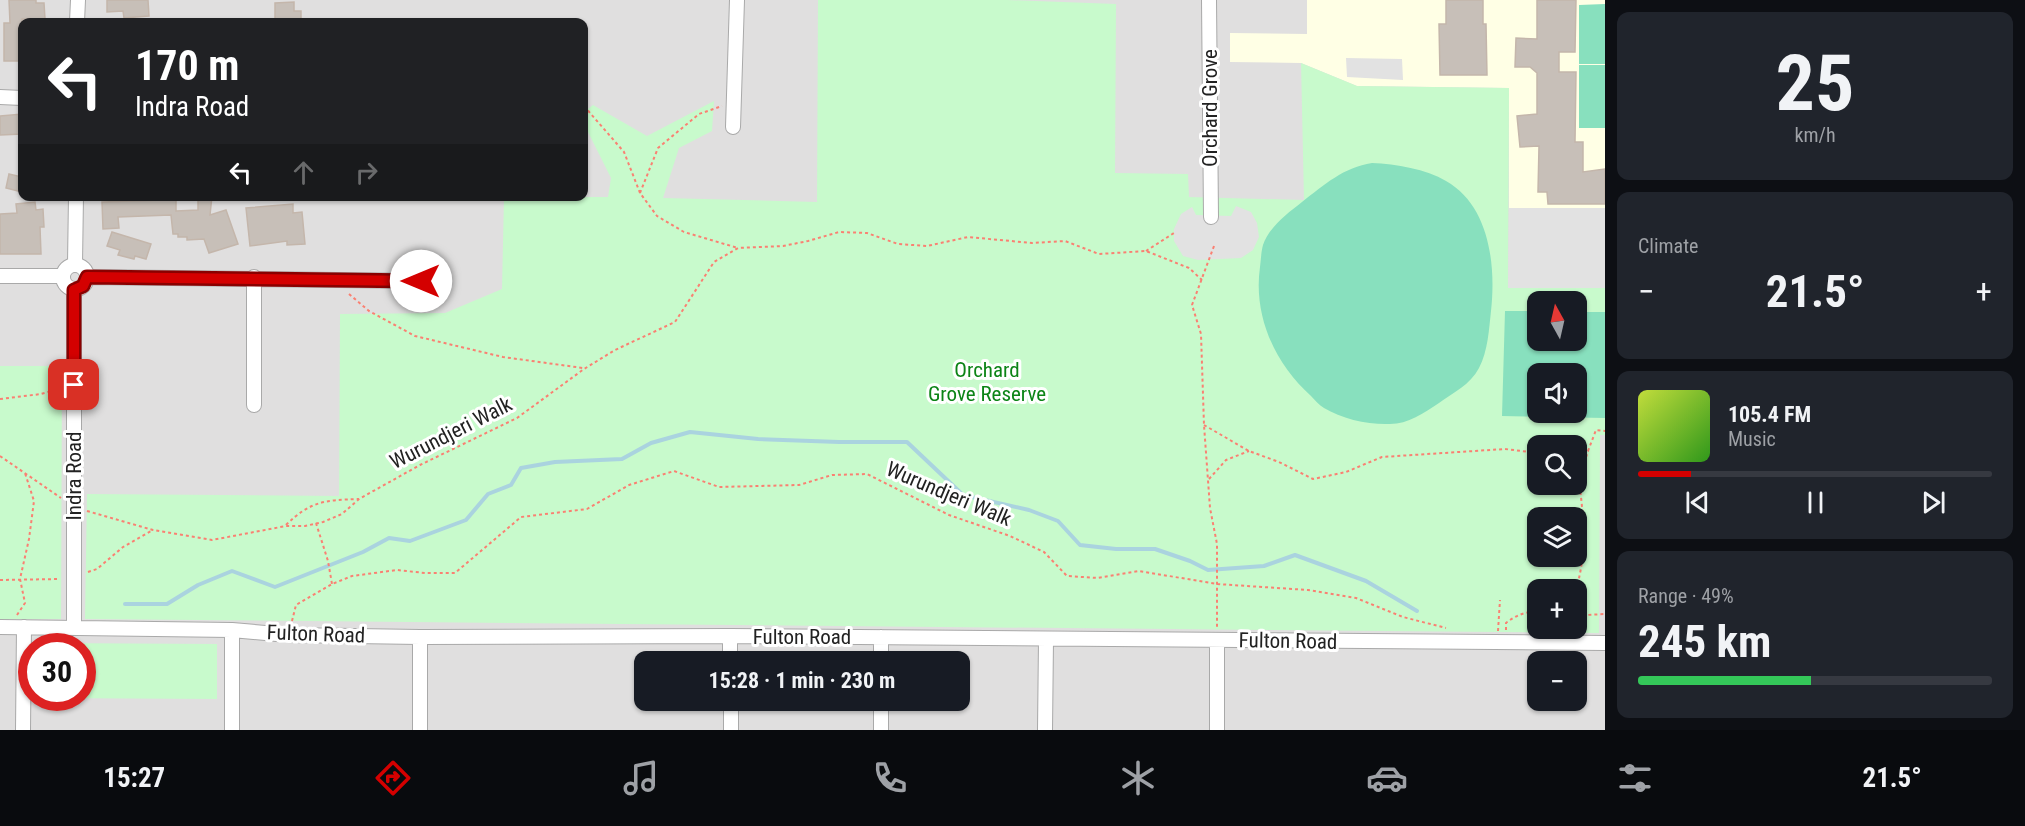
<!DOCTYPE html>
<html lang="en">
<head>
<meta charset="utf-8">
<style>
	:root { --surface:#171b24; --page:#20242c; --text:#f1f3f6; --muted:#9ea1a6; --line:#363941; --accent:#d40000 }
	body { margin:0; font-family:"Roboto Condensed",sans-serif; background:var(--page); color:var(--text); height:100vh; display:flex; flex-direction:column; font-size:22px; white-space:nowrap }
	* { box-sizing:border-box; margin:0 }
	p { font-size:20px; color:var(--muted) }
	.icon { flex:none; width:33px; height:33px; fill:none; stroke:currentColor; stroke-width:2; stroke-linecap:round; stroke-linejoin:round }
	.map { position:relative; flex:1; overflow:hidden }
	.details { display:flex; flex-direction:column; gap:12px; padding:12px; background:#0d0f14; width:420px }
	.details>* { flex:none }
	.top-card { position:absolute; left:18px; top:18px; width:570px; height:183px; border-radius:12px; box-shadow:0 2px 4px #0004; background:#202124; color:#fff; overflow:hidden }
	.needle { width:39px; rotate:352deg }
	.fabs { position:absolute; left:1527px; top:291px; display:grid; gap:12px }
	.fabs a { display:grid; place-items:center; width:60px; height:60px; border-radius:12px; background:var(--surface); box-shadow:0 2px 4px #0004; font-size:30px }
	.speed { position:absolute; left:18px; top:633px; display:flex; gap:12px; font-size:30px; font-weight:700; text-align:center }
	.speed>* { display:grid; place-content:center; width:78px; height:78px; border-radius:50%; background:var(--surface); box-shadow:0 2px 4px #0004; line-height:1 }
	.speed .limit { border:9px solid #d22; background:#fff; color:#111 }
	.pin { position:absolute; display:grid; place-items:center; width:51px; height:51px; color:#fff; margin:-26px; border-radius:12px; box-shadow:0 3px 9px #0006 }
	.me { position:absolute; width:66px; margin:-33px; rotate:270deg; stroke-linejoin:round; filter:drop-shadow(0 0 4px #0008) }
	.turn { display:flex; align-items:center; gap:21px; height:126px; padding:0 18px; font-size:27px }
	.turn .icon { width:78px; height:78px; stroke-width:2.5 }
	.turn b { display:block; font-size:42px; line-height:51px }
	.lanes { display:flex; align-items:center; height:57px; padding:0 18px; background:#0003; justify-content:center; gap:30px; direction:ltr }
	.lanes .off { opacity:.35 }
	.big { font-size:45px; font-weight:700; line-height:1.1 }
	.details .tile { flex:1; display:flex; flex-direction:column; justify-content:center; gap:9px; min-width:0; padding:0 21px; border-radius:12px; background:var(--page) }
	.details .dial { align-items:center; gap:0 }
	.dial b { font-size:78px; line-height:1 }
	.song { display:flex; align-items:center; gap:18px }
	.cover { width:72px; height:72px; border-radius:9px; background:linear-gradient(135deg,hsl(70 70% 55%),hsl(110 70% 35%)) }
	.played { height:6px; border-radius:3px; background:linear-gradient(90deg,var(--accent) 15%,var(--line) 15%) }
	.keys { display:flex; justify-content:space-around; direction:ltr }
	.heat { display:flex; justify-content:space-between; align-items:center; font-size:33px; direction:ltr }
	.charge { height:9px; border-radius:4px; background:linear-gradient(90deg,#34c759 49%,var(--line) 0) }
	.trip { position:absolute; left:634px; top:651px; width:336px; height:60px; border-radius:12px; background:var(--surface); box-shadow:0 2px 4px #0004; font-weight:700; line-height:60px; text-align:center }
	.menu { display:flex; height:96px; justify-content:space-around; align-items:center; background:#090b0e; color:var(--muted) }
	.menu .icon { width:42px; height:42px }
	.menu .current { color:var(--accent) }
	.menu b { font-size:27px; color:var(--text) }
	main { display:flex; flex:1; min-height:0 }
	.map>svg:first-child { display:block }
</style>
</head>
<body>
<main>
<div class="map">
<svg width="1605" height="730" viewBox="0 0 1605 730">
	<rect width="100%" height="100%" fill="#f2efe9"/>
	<path fill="#e0dfdf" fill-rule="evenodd" d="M0 0H1605V730H0ZM22 22H584V196H22ZM1538 302H1576V340H1538ZM1538 374H1576V412H1538ZM1538 446H1576V484H1538ZM1538 518H1576V556H1538ZM1538 590H1576V628H1538ZM32 646H82V698H32ZM645 662H960V700H645ZM1538 662H1576V700H1538Z"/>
	<path fill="#ffffe5" d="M1307 0H1605V208H1509V88L1357 86 1301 63 1230 62V33L1307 34Z"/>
	<path fill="#c8facc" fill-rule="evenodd" d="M818 0H1007L1116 4 1115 173 1188 174 1189 197 1304 200 1301 63 1357 86 1509 88 1508 288H1605V435H1600L1599 633 85 619 87 494 339 496 340 314 445 313 502 289 504 197H608L611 178 584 124V112L593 105 647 136 714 101 712 131 679 148 663 198 817 202ZM1538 302H1576V340H1538ZM1538 374H1576V412H1538ZM1538 446H1576V484H1538ZM1538 518H1576V556H1538ZM1538 590H1576V628H1538Z
		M0 366H62L61 619H0Z
		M39 643 217 644V699L37 698H82V646H39Z"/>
	<path fill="#88e0be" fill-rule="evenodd" d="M1605 4V64H1579V5Z
		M1579 65H1605V128H1579Z
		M1372 163C1396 164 1426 169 1446 181 1490 206 1496 266 1491 311 1489 329 1488 351 1479 368 1470 385 1454 392 1439 403 1424 413 1408 424 1390 424 1369 425 1342 419 1324 408 1319 405 1315 400 1311 396 1275 364 1253 316 1260 267 1261 260 1261 252 1263 245 1269 227 1288 213 1302 202 1324 185 1344 167 1372 163Z
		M1505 311H1537L1538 340H1576L1577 312H1605V418L1502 416ZM1538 374H1576V412H1538Z"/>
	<path fill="#e2e2e2" d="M1346 58 1402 59 1403 80 1347 77Z
		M1236 206 1251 212 1257 223 1259 237 1253 250 1241 258 1198 260 1183 256 1174 241V229L1181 214 1192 207 1196 215 1231 216Z
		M1509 208H1605V288H1508Z"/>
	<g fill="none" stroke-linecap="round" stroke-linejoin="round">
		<path stroke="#aad3df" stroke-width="4" d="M125 604H167L198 585 232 571 275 587 363 552 389 538 410 541 466 520 488 494 511 485 521 468 555 462 622 459 651 443 690 432 758 439 839 442H907L963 495 1029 510 1058 521 1080 545 1116 549H1155L1190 561 1208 570 1264 566 1295 555 1366 581 1417 611"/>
	</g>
	<path fill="#c7bfb8" stroke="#c4b6ab" stroke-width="1.5" d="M9 0H36V3H44L45 19H22V61H4V23H10Z
		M107 0H148L149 16 124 18 123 11 107 12Z
		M1446 0H1483V24H1486L1487 75H1440L1439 24H1446Z
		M1537 0H1576L1575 52H1559V72H1576L1575 142H1583V172L1605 169V204H1548L1547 192H1538L1539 146 1520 147 1517 116 1537 114V73L1530 67H1515L1516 38 1537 39Z
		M294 2V11H301V22H275V3Z
		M22 114V134L0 135V116Z
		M9 174 22 177V192L6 188Z
		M164 196H176V211L198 210V196H212L210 215 226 210 238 244 209 253 204 239 187 240V237H178V234H173L171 215 118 217 119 228 103 229 102 202 164 200Z
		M35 202 36 210 43 209 44 227H40L41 254H0V214L17 213 16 204Z
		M293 204V213L302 212 305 244 287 245V241L250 246 246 208Z
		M112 232 151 244 146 259 135 256 134 259 118 255 120 250 107 246Z"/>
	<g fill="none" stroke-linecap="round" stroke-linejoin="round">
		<defs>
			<path id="street" d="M1209 0 1211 217
				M77 22 78 0
				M0 97 22 98
				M733 127 737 0
				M75 264 76 196
				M63 277a12 12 0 1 1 24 0a12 12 0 1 1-24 0Z
				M0 276H62
				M88 277 421 281
				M254 405V277
				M0 627 232 630 288 635 420 637 730 636 1605 643
				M74 627V290
				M730 636V662
				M881 662V637
				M731 700V730
				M23 730 24 627
				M232 730V630
				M420 730V637
				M881 730V700
				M1045 730 1046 640
				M1217 730V640"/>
		</defs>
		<use href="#street" stroke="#a9a9a9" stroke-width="16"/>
		<path stroke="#fa8072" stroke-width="2" stroke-dasharray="3 3" stroke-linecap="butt" d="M584 106 624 152 640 193 657 216 684 232 738 248
			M640 193 658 148 699 114 722 106
			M1214 246 1192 305 1201 334 1204 425 1210 508 1217 544V628
			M1146 251 1174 233
			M349 294 369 311 415 336 503 357 583 368
			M0 399 41 394 62 388
			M1204 425 1249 451 1279 462 1313 479 1346 472 1382 457 1505 449 1538 453
			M1576 452 1588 451 1596 430 1605 431
			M0 456 61 498
			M1209 479 1226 460 1249 451
			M1579 480 1588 451
			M87 511 153 530 212 540 286 526H305L323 522 342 514 359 499 420 465 517 418 584 369 615 350 675 322 714 262 738 248 783 246 808 241 839 232 867 233 898 244 927 246 968 237 1032 243 1065 241 1099 254 1146 251 1189 268 1202 280
			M316 523 328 561 332 584
			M286 525C310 501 326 500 359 499
			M88 572 97 569 123 547 153 530
			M0 580 60 579
			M1576 590C1587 552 1584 519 1579 481L1576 478
			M1576 603 1586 615 1605 614
			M17 615 25 603 20 579 29 539 34 501 25 473
			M1576 615H1586
			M292 621 296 605 332 584 352 576 397 570 425 573H455L521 517 587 509 629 485 674 471 719 487 799 485 832 475 867 474 949 515 1010 536 1044 552 1067 576 1098 578 1139 571 1217 584 1308 590 1356 598 1403 617 1446 628
			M1506 630V623C1515 616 1525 611 1538 612
			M1498 631 1500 600"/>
		<use href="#street" stroke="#fff" stroke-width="14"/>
	</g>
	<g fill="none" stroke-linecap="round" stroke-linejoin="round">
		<defs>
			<path id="route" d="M74 385V290L83 286 87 277 421 281"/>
		</defs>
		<use href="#route" stroke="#8a0000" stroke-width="15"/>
		<use href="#route" stroke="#d40000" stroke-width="10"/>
	</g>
	<g text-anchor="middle" stroke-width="6" stroke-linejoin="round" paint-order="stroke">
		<g font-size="21" fill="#222" stroke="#fff">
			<text transform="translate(1210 108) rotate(-90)" y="7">Orchard Grove</text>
			<text transform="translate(451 433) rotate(-27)" y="7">Wurundjeri Walk</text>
			<text transform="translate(74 476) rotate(-90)" y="7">Indra Road</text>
			<text transform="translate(949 494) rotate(23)" y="7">Wurundjeri Walk</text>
			<text transform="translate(316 634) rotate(2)" y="7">Fulton Road</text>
			<text x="802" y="644">Fulton Road</text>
			<text transform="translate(1288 641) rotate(1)" y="7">Fulton Road</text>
		</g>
		<g font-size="21" fill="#0c8416" stroke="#fff">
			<text x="987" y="377">Orchard<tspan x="987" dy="24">Grove Reserve</tspan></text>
		</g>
	</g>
</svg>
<div class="fabs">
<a><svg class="needle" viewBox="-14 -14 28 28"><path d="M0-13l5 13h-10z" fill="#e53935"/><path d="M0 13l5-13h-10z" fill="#9ea1a6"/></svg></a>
<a><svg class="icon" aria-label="sound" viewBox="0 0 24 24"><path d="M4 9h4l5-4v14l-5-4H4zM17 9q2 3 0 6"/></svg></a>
<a><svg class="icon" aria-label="search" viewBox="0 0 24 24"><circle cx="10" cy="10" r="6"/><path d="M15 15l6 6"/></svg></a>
<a><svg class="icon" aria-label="layers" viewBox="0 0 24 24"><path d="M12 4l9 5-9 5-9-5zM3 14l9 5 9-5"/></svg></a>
<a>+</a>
<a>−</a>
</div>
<div class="speed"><div class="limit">30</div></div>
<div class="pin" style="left:74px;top:385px;background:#d93025"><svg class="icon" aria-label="arrive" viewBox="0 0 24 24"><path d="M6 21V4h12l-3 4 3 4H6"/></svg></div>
<svg class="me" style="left:421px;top:281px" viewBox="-20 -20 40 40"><circle r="19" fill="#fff"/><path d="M0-13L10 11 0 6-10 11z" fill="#d40000"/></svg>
<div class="trip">15:28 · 1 min · 230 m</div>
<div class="top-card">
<div class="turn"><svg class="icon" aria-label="left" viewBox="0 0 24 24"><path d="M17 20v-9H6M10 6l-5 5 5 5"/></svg><div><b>170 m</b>Indra Road</div></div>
<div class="lanes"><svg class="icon" aria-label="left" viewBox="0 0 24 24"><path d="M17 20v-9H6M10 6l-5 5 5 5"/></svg><svg class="icon off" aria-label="ahead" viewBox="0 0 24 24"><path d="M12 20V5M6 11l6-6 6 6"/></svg><svg class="icon off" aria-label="right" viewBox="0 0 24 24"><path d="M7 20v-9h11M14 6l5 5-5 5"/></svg></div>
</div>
</div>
<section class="details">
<div class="tile dial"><b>25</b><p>km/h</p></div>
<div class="tile"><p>Climate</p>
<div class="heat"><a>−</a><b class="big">21.5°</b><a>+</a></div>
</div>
<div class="tile">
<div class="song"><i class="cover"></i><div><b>105.4 FM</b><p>Music</p></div></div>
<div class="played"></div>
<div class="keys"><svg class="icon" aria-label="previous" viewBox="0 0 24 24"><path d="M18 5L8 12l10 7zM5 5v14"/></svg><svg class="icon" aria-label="pause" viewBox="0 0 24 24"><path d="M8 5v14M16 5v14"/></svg><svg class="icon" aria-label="next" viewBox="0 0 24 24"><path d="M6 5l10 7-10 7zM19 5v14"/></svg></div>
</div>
<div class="tile"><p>Range · 49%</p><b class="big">245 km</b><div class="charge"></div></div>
</section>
</main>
<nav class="menu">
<b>15:27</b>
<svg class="icon current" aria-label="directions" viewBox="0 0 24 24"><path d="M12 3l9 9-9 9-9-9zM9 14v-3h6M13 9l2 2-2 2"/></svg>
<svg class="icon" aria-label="music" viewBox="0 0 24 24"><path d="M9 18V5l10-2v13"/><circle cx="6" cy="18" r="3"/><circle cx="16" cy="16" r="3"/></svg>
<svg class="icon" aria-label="phone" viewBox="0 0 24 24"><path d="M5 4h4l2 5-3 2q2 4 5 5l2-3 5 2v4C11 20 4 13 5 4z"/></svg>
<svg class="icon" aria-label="climate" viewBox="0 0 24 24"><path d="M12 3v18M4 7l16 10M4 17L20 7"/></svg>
<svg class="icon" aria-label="car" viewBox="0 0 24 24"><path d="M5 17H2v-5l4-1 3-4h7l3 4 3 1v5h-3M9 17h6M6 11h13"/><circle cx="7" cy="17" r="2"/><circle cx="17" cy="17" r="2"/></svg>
<svg class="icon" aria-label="filters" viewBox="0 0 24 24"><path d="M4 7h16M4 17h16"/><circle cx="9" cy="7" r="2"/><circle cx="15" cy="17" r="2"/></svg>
<b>21.5°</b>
</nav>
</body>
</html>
